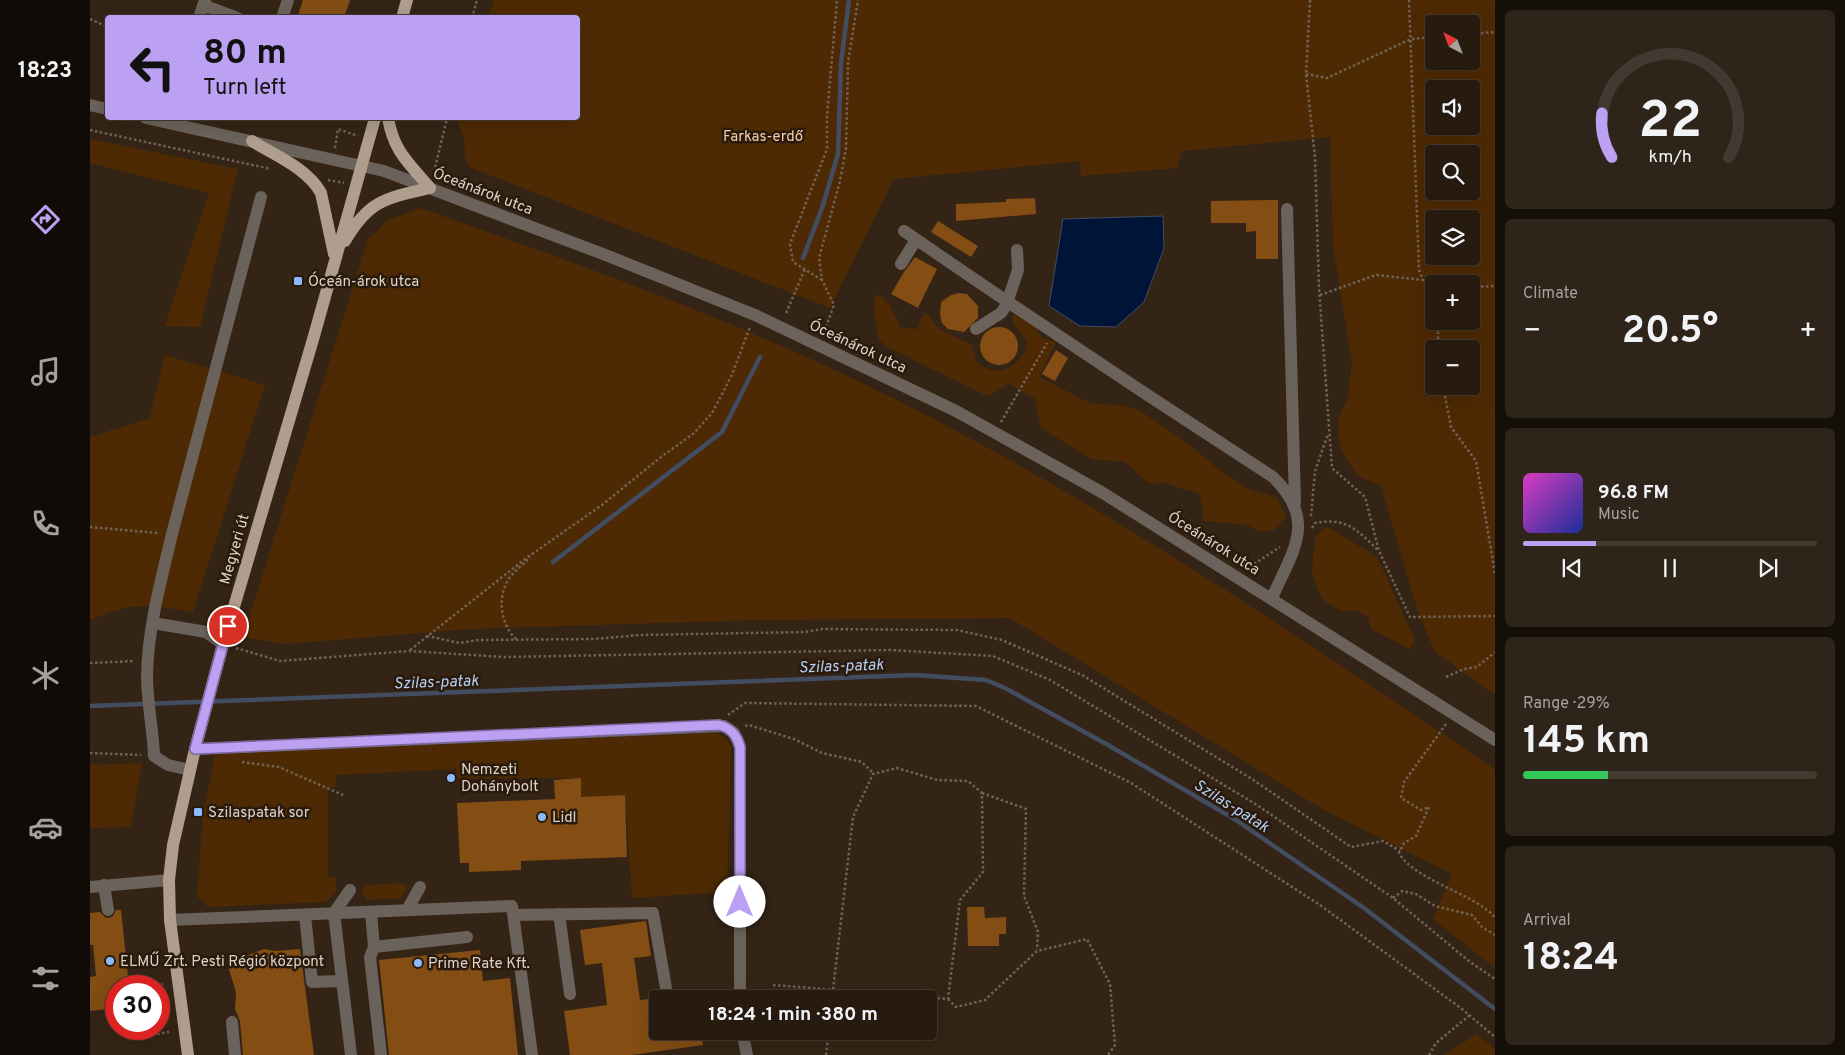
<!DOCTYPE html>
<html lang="en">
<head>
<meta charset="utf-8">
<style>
	:root { --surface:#271b10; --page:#2f2419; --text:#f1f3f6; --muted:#a4a19f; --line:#433930; --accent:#bca0f2 }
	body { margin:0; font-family:Overpass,sans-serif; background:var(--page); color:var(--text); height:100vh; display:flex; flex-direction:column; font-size:19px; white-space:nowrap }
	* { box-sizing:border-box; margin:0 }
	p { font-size:16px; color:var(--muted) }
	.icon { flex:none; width:28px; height:28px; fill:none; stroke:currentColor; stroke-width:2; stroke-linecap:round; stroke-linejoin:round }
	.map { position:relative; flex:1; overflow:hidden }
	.sheet { display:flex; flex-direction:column; gap:10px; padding:10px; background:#150f09; width:350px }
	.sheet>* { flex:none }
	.hud { position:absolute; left:15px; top:15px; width:475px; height:105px; border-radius:5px; box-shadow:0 5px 20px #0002,0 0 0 1px var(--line); background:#bca0f2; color:#111; overflow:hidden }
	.needle { width:32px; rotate:318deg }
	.controls { position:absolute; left:1335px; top:15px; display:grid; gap:10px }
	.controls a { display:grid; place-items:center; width:55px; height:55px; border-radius:5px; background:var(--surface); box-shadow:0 5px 20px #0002,0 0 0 1px var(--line); font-size:25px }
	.speed { position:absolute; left:15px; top:975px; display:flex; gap:10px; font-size:25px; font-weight:700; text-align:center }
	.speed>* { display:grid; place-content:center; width:65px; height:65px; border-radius:50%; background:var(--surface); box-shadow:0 5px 20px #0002,0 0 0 1px var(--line); line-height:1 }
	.speed .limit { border:8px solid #d22; background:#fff; color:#111 }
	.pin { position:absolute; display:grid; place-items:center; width:42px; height:42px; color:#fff; margin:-21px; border:2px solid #fff; border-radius:50%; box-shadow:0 1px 5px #0007 }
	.me { position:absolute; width:55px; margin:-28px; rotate:0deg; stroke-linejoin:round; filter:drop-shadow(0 0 4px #0008) }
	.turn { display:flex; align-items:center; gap:18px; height:105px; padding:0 15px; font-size:22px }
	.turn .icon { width:65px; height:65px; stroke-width:2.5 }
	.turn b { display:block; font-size:35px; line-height:42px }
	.big { font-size:38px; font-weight:700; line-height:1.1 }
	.sheet .widget { flex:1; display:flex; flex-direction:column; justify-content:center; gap:8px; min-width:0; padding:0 18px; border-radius:8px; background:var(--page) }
	.sheet .dial { align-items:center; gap:0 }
	.dial svg { height:130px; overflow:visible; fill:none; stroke:var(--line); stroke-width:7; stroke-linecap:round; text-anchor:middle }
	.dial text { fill:var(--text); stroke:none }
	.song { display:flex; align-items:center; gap:15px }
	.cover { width:60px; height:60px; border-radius:8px; background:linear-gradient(135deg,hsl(310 70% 55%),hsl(230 70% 35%)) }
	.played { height:5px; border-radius:2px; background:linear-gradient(90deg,var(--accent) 25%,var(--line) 25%) }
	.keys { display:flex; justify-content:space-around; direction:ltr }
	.heat { display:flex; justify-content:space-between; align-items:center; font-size:28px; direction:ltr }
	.charge { height:8px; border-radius:4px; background:linear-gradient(90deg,#34c759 29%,var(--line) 0) }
	.trip { position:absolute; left:559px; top:990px; width:288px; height:50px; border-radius:5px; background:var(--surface); box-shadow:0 5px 20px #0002,0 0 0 1px var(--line); font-weight:700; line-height:50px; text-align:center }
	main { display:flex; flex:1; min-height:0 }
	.dock { display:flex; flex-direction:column; width:90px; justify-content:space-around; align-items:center; background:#100b06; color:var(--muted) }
	.dock .icon { width:35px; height:35px }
	.dock .active { color:var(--accent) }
	.dock b { font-size:22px; color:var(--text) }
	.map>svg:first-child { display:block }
</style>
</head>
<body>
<main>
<nav class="dock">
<b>18:23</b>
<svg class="icon active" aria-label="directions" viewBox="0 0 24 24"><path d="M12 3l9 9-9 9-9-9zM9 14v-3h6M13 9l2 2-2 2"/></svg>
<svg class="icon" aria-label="music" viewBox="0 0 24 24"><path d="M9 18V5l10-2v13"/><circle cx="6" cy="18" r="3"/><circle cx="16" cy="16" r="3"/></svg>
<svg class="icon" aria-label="phone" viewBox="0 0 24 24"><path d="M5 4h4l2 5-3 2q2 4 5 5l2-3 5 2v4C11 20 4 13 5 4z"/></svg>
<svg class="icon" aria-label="climate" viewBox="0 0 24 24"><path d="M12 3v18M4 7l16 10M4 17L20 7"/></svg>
<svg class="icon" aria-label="car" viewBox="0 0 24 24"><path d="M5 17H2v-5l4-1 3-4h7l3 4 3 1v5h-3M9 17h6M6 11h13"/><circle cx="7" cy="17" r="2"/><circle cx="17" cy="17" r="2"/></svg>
<svg class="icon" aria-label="filters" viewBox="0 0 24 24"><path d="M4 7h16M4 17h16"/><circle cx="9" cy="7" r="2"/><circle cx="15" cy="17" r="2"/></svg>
</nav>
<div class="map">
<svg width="1405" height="1055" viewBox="0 0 1405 1055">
	<rect width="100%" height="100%" fill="#342415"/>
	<path fill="#4e2a04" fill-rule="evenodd" d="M404 0H1405V695L1345 652 1327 609 1291 486 1268 476 1251 450 1247 420 1257 401 1262 362 1243 247 1240 137 1092 151 1087 168 991 176 989 161 804 179 740 308 379 167C373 153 376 151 374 138 372 130 366 125 368 118H488V18L398 17ZM1344 24H1381V61H1344ZM1344 89H1381V126H1344ZM1344 154H1381V191H1344ZM1344 219H1381V256H1344ZM1344 284H1381V321H1344ZM1344 349H1381V386H1344Z
		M0 139 148 169 110 327 75 326 119 193 0 163Z
		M330 208C478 260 626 313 768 381 992 488 1199 631 1405 769V968L1343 919 1362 874 1234 810 920 618 666 620 380 629 195 644 153 637 278 239 298 220Z
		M790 295 799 304 811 328 827 329 833 315 838 313 849 329 882 345C883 349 884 356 886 360 904 383 936 365 937 341L924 325 922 316 928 314 943 323 952 338 966 342 949 377 1002 404 1030 405 1049 410 1092 439 1136 475 1157 488 1187 498 1196 517 1184 530 1169 531 1157 525 1114 521 1110 494 1072 482 1064 485 1056 481 1035 462 1002 459 951 428 945 399 919 384 897 396 795 346 788 338C788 324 782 313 784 298Z
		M75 355 175 385 103 612C58 605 43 601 0 620V437L60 418Z
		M1235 527 1245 531 1287 557 1325 640 1320 649 1281 629 1278 617 1266 610 1251 611 1232 599 1222 574 1223 556 1226 536Z
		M628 733 636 739 641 747 637 892 542 898 535 795 491 797 490 778 367 779 366 769 246 775V787L238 788V877L246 878V891L236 902 118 907 107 896 113 815 125 754Z
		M52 763 41 827 0 828V765Z
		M313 883 317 888 311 898 277 900 271 890 276 885Z
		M1387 1034 1405 1049V1055H1354Z"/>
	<path fill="#001437" stroke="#424d62" d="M1073 216 1074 248 1054 302 1026 327 990 326 959 306 973 219Z"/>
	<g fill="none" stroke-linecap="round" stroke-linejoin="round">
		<path stroke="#424d62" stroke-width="4.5" d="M713 258 732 208 748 154 751 63 759 0
			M463 562 632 432 670 357
			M0 706 825 675 896 680 915 688 1018 745 1146 820 1274 908 1405 1009"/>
	</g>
	<path fill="#834d13" d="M213 0H260L254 18H207Z
		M945 198 946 214 866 221V204L916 202V199Z
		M1188 200V259H1166V231L1156 232V223H1121V201Z
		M848 221 888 246 881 257 841 232Z
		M825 257 847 269 828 308 801 294 814 272Z
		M869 293 877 294 888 306V318L874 332 858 329 852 323 850 315 851 302 861 295Z
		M890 346a19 19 0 1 1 38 0a19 19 0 1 1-38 0Z
		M966 350 978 358 965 381 952 374Z
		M491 778V797L535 795 537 857 431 861V870L379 872V863H370L367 803 465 799 464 780Z
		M877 907H894L895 918 916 917V934H909V946H878Z
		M26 910H31L39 986H26V1008L0 1011V977L6 976 3 945H0V913L10 912 15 917 19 918 23 916Z
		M556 921 561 956 544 958 550 1000 568 998V1031H611L613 1045 542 1055H480L474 1011 517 1005 512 963 495 965 490 930Z
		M174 949 184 951 210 949 224 1055H153L150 1021 145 1009 146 992 138 966 142 954 153 957Z
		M390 950 393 981 420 978 428 1055H299L289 960Z"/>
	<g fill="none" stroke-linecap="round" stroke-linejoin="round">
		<path stroke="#716356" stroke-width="2.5" stroke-dasharray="2.5 2.5" stroke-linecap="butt" d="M1220 0 1216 74 1225 157 1229 288 1242 468 1275 497 1289 551 1320 617 1405 616
			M1319 0 1329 270 1333 280 1344 284
			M382 18 387 0
			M0 19 18 27
			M1381 34 1405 32
			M1216 74 1237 78 1321 39 1344 37
			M250 118 251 123
			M0 130 181 169
			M245 148 248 129 268 136
			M344 172 357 118
			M238 180 254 183
			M732 280 703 262 700 244 737 149V116L747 0
			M1381 287 1405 286
			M1230 295 1286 275 1333 280
			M696 313 715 269
			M736 327 744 305 732 280 729 258 750 181 756 148 758 62 768 0
			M1348 349V321
			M1353 386 1361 427 1386 461 1405 573
			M911 422 957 343
			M1221 516 1225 471 1238 434
			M0 527 68 533
			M1222 528 1225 523C1256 517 1266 529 1288 550
			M1164 564 1190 547
			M337 636 370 643 388 640 504 639 550 635 715 632 732 629 867 630 912 640 992 675 1162 779 1261 847 1293 841 1310 851
			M426 639C411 625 407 599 418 580 423 572 434 564 440 557
			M146 648 190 661 319 651 414 657 801 650 903 656 960 680 1167 805 1303 898 1380 962 1405 979
			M320 650 435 559 512 505 571 457 603 434 622 413 641 377 660 327
			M0 663 45 661
			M1356 677 1374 669 1387 667 1405 652
			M638 715 655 703 886 706 1041 783 1230 905 1372 1009 1405 1037
			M1356 724 1314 782 1311 798 1331 810 1339 807 1326 836 1314 843 1309 853C1324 880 1383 893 1405 917
			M655 726 659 725 704 739 732 753 772 762 783 773
			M0 753 51 755
			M152 762 189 767 255 796
			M892 793 936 809 934 896 948 932 947 950
			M1303 898 1312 891 1326 894 1345 906 1382 915 1392 927 1405 935
			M683 985 858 999 870 900 893 872 892 793 878 781 847 780 807 768 783 774 763 817 743 990 742 999
			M62 986 73 984
			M858 999 866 1007 895 1000 947 951 997 939 1020 984 1025 1045 1018 1055
			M67 1034 79 1032
			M736 1055 739 1031
			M1339 1055 1346 1043 1380 1015"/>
		<path stroke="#6b625b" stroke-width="12" d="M113 5 148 18
			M109 18 115 0
			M192 18 198 0
			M0 105 18 109
			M56 118 294 171 513 254 665 315 866 411 1013 493 1405 740
			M1197 209 1205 503
			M814 231C936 315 1059 397 1183 477 1228 521 1203 550 1182 598
			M811 264 824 243 830 242
			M918 300 928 270 927 250
			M886 329 911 313 919 301
			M63 623 116 632 133 644
			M105 749 634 726 644 733 650 747V999
			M100 770 78 765 64 756C63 729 57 702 57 675 58 628 71 580 82 534L171 197
			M14 885 18 910
			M0 887 79 880
			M260 890 244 913 261 1055
			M317 910 330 887
			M281 912 284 947
			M469 914 480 994
			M215 915 222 982 250 981
			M423 915 563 913 576 988
			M80 920 422 906 442 1055
			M142 1022 145 1055
			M652 1031 657 1055
			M291 1055 280 957 284 947 377 937"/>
		<path stroke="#af9d8e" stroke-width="12" d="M312 18 317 0
			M162 141C186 156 217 168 231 193L244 254
			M255 241C279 200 296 198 340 188 318 162 304 152 298 118
			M98 1055 80 920 79 880 83 845 105 749 133 644 224 336 285 118"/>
	</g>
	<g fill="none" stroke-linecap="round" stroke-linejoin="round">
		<defs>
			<path id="route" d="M138 626 105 749 629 725C641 728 647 735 650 747V902"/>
		</defs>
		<use href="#route" stroke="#7a689d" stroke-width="12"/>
		<use href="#route" stroke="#bca0f2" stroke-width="9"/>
	</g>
	<g fill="#8abafc" stroke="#2a1a0c" stroke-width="2">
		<rect x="203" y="276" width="10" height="10" rx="2.5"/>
		<circle cx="361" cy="778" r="5"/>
		<rect x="103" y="807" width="10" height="10" rx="2.5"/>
		<circle cx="452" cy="817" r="5"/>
		<circle cx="20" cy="961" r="5"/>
		<circle cx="328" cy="963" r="5"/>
	</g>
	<g text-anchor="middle" stroke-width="5" stroke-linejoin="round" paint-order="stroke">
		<g font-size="15" fill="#f4cdad" stroke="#2a1a0c">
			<text x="673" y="141">Farkas-erdő</text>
		</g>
		<g font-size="15" fill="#ddd2c8" stroke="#2a1a0c">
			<text transform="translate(393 191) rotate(21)" y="5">Óceánárok utca</text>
			<text transform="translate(768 346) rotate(25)" y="5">Óceánárok utca</text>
			<text transform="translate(1124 543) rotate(32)" y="5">Óceánárok utca</text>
			<text transform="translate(144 549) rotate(-74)" y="5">Megyeri út</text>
		</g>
		<g font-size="15" fill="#ddd2c8" stroke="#2a1a0c" text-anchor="start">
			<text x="218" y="286">Óceán-árok utca</text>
			<text x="371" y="774">Nemzeti<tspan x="371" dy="17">Dohánybolt</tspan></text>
			<text x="118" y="817">Szilaspatak sor</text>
			<text x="462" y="822">Lidl</text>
			<text x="30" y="966">ELMŰ Zrt. Pesti Régió központ</text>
			<text x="338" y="968">Prime Rate Kft.</text>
		</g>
		<g font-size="16" font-style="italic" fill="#b4cff6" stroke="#2a1a0c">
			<text transform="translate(751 665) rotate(-2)" y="6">Szilas-patak</text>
			<text transform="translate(346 681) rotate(-2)" y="6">Szilas-patak</text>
			<text transform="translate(1142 805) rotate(32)" y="6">Szilas-patak</text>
		</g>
	</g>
</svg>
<div class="controls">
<a><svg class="needle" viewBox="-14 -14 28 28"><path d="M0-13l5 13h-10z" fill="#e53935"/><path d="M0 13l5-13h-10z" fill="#a4a19f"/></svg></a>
<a><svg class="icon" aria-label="sound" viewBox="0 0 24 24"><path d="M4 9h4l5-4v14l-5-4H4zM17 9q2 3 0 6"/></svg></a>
<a><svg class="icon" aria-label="search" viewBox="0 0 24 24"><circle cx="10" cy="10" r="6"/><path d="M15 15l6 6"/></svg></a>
<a><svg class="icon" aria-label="layers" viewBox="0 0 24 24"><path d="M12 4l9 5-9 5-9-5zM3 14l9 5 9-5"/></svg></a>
<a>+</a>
<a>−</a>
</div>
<div class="speed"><div class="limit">30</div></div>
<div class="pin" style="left:138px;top:626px;background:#d93025"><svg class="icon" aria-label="arrive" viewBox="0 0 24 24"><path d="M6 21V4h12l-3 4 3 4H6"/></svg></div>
<svg class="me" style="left:650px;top:902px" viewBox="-20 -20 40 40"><circle r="19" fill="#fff"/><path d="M0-13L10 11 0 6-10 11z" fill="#bca0f2"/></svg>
<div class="trip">18:24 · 1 min · 380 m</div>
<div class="hud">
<div class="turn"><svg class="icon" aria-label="left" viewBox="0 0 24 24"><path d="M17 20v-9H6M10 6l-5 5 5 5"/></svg><div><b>80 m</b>Turn left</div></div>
</div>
</div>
<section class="sheet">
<div class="widget dial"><svg viewBox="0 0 100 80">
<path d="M14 69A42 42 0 1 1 86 69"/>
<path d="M14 69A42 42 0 0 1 8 42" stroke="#bca0f2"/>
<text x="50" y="56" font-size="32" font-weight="700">22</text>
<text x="50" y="72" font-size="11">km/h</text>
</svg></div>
<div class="widget"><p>Climate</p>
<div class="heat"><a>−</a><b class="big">20.5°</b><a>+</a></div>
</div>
<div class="widget">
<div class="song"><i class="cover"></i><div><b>96.8 FM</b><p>Music</p></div></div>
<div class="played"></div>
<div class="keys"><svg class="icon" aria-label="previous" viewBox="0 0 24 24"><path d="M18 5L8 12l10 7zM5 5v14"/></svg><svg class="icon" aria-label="pause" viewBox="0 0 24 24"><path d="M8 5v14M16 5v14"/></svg><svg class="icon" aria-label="next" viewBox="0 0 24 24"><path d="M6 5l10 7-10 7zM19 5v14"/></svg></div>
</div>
<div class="widget"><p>Range · 29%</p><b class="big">145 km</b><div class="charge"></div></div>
<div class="widget"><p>Arrival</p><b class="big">18:24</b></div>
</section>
</main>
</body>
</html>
